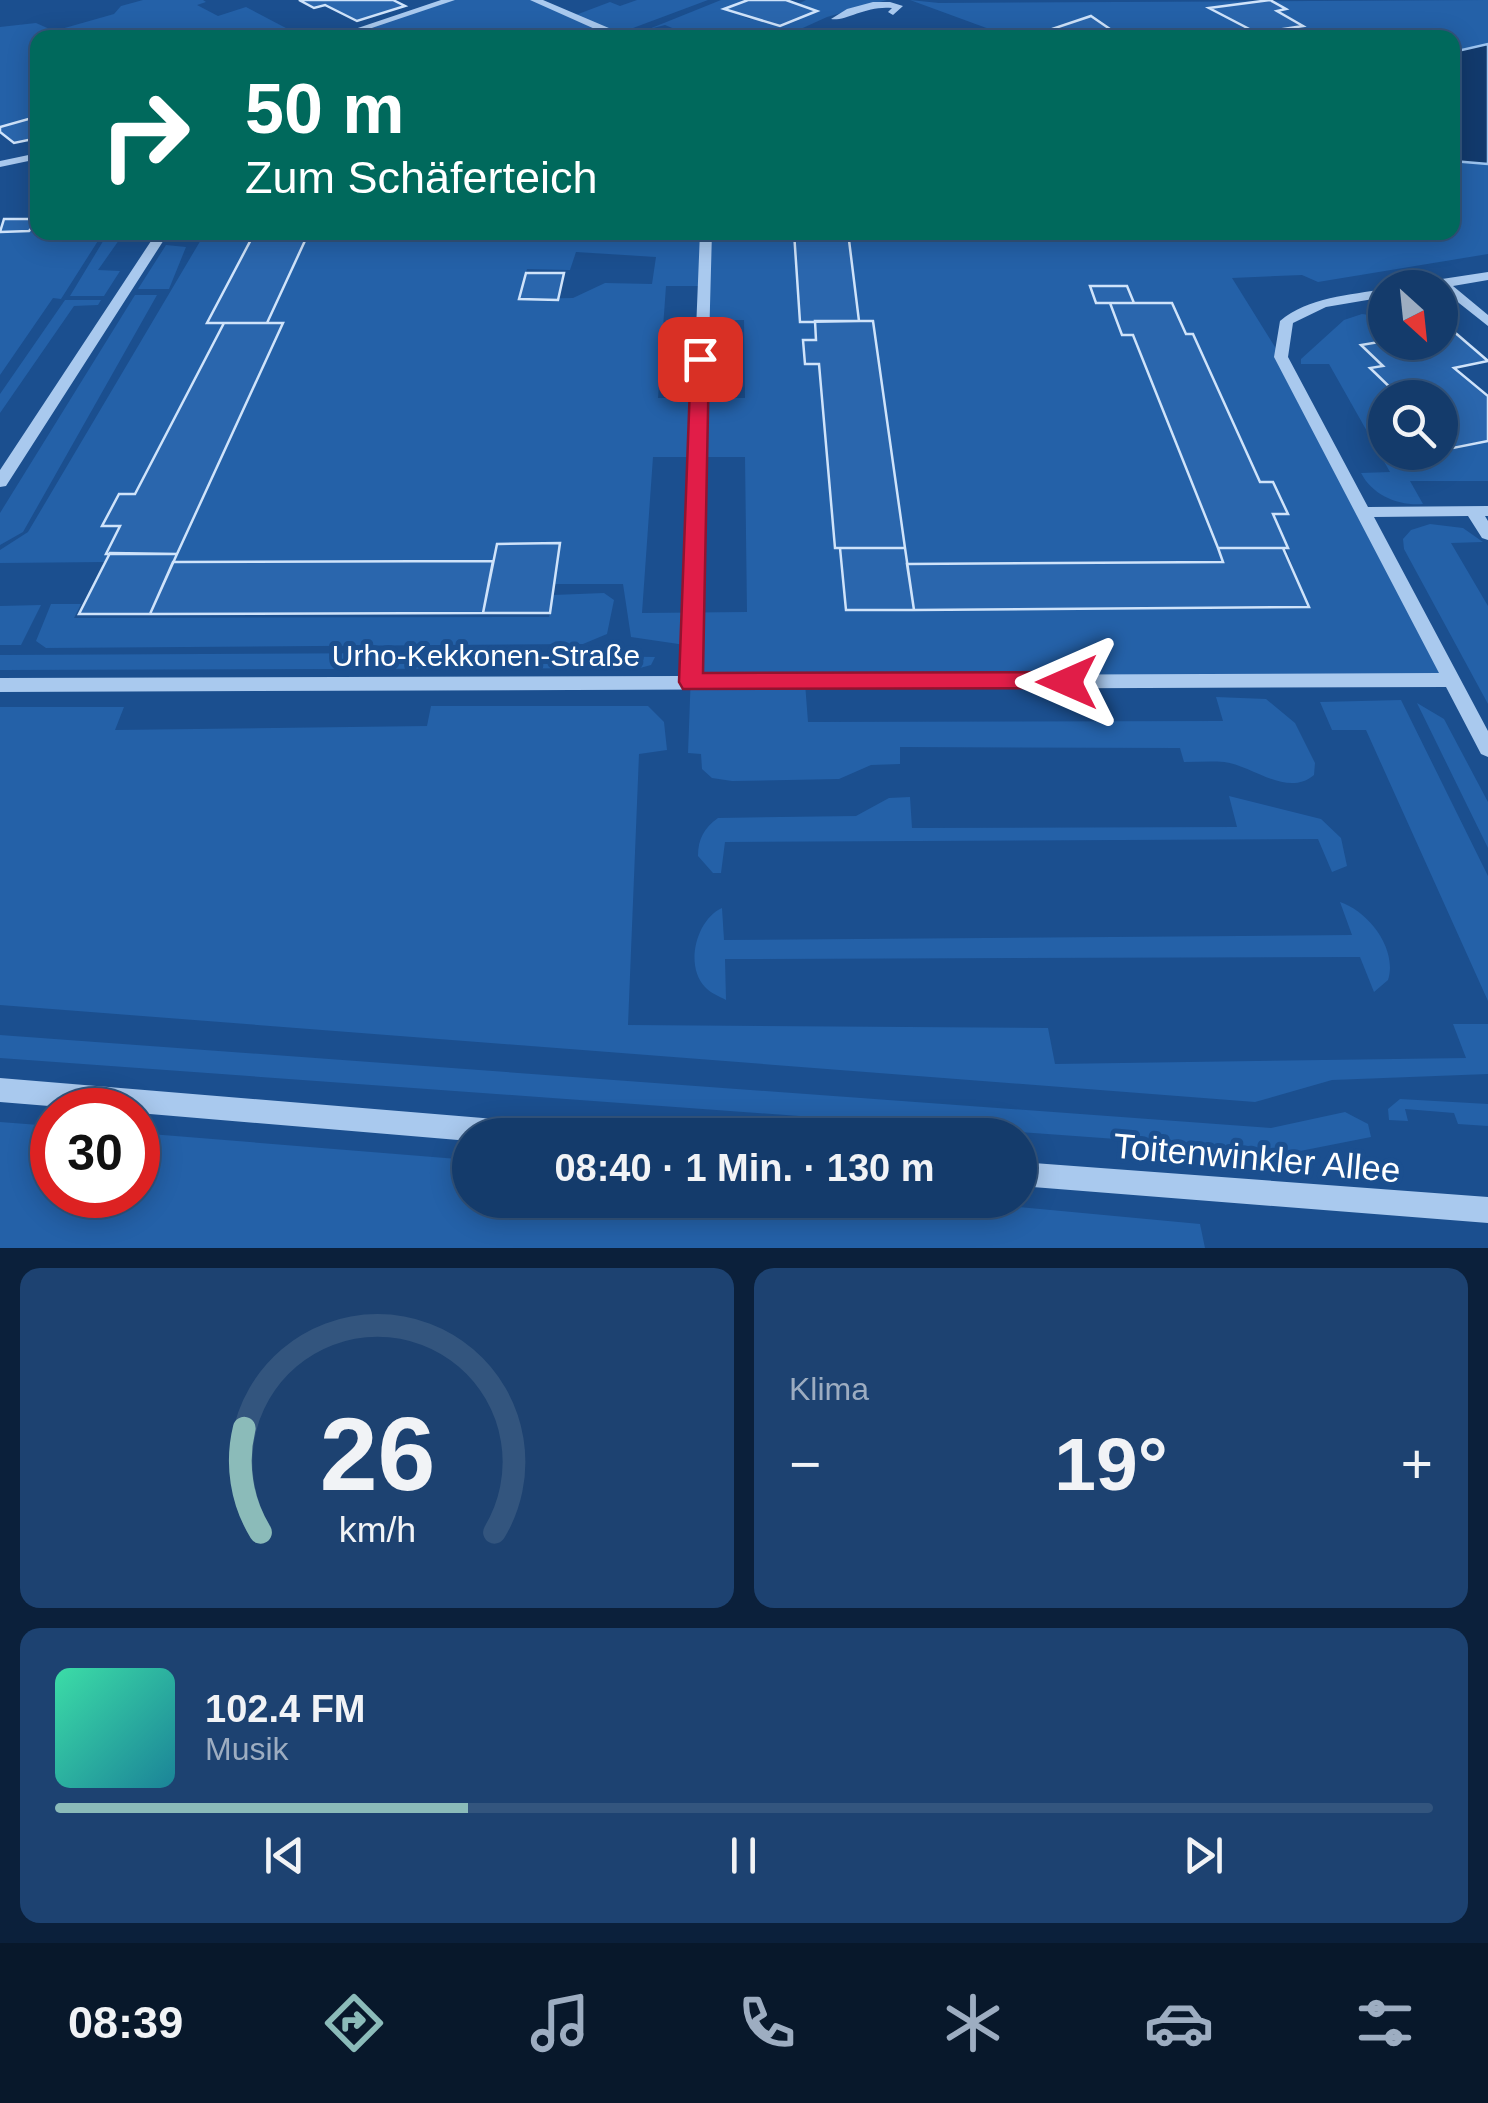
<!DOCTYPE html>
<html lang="de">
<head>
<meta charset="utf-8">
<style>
	:root { --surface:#143b6b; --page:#1d4271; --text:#f1f3f6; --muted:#9dadc1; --line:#33557e; --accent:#8bbbb9 }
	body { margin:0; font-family:Helvetica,sans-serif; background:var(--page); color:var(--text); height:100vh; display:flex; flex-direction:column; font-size:38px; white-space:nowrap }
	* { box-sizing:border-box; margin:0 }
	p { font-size:32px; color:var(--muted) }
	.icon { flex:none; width:55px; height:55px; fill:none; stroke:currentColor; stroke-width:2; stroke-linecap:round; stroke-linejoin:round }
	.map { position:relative; height:1248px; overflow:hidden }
	.panel { display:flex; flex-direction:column; gap:20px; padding:20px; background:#0b203b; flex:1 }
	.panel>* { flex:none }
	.banner { position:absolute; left:30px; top:30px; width:1430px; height:210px; border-radius:20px; box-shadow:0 5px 25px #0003,0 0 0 2px var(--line); background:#00695c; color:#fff; overflow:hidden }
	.needle { width:65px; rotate:153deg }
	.fabs { position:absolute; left:1368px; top:270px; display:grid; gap:20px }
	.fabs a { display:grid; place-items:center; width:90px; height:90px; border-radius:50%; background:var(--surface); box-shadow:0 5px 25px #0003,0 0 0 2px var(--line); font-size:50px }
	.speed { position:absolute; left:30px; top:1088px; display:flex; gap:20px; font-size:50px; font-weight:700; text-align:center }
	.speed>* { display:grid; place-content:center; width:130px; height:130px; border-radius:50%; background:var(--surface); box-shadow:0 5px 25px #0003,0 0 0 2px var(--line); line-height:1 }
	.speed .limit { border:15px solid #d22; background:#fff; color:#111 }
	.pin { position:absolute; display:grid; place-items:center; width:85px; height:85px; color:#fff; margin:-42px; border-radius:20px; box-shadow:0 5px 15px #0006 }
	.me { position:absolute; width:110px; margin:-55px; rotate:270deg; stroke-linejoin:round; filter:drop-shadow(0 0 8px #0008) }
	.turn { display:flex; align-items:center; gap:35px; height:210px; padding:0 50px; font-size:45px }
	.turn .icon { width:130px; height:130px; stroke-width:2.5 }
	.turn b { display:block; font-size:70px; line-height:85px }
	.big { font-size:75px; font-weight:800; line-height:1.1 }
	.panel .widget { flex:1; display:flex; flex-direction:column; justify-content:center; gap:15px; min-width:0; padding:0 35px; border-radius:20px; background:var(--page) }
	.panel .dial { align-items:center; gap:0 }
	.dial svg { height:260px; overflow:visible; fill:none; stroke:var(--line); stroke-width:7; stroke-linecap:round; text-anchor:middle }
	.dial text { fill:var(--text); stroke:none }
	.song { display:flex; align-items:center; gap:30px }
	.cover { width:120px; height:120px; border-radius:15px; background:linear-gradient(135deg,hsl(160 70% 55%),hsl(190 70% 35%)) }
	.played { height:10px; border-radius:5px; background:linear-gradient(90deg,var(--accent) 30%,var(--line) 30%) }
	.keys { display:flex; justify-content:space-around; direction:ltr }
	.heat { display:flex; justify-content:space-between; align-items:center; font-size:55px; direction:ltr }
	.panel .tiles { flex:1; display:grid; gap:20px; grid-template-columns:1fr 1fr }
	.widget:last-child { grid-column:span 2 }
	.trip { position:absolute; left:452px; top:1118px; width:585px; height:100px; border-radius:50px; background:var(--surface); box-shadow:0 5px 25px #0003,0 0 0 2px var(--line); font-weight:800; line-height:100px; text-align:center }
	.menu { display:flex; height:160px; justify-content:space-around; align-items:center; background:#08182b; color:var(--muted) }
	.menu .icon { width:70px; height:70px }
	.menu .selected { color:var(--accent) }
	.menu b { font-size:45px; color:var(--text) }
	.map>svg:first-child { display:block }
</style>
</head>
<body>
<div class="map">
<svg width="1488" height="1248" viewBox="0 0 1488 1248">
	<rect width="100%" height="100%" fill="#1b4f8f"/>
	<path fill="#2461a8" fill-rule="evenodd" d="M143 0H203L206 2 197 5 218 16 246 7 303 37 38 38 37 118 0 127V27L36 23 54 31 114 14 121 6Z
		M450 0H535L573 16 610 2 620 6 637 0H708L617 34 620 37H526L510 30 492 37 369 38 374 35 362 29Z
		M721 0H748L726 9 749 19 815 10 798 4 806 0H887L827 17 783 37H694L665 25 649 29Z
		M910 0 939 3 1488 0V44L1453 52 1452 38 1011 37Z
		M1453 161 1488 164V254L1318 282 1302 275 1232 278 1285 363 1452 680 805 683 808 722 1223 721 1216 697 1266 699 1295 723 1315 763 1314 775C1287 798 1252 765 1224 762 1211 761 1197 762 1184 762L1180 748 900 747V764L871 765 839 779 732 781 712 778 702 769 701 754 688 753 692 646 631 637 623 584H554L559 543 497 544 493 561 173 562 283 324 267 323 309 233 794 232 800 321H815L816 340 803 341 805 363 819 364 834 548H840L846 610 1308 607 1273 514 1287 513 1273 482H1260L1172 303 1133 335 1223 562 907 564 873 322 859 321 848 233 1452 232ZM576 252 656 257 652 284 605 283 573 298 519 299 527 269 570 270ZM666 286H702L701 320H744L745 398H658ZM653 457H745L747 612 642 613Z
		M37 227 38 232 103 233 61 299 53 298 0 375V232Z
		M108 233H124L98 270 120 271 104 296H70Z
		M205 233H255L224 323 135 494 103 525 120 526 106 562 0 563V550L28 532Z
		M166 245 186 247 169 289H138Z
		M135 295H157L23 532 0 545V513Z
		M65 300H101L98 305 74 306 0 413V394Z
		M1362 314 1378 316 1385 323V341L1362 345 1383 366 1372 368 1401 397 1385 398V452H1440V435L1453 447 1488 441V481H1410L1423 504C1399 506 1373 496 1361 473L1390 472 1329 364H1301V359L1344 320Z
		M1430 524 1463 528 1483 542 1451 543 1488 606V704L1404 549 1403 539 1411 530Z
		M604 593 614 600 607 634 583 644 46 648 36 641 51 604H81L74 618 549 617 553 595Z
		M41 605 21 645H0V606Z
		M405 653 655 657 651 665 640 668 0 670V655Z
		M1401 700 1488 876V1001L1366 730H1332L1320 702Z
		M1417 703 1444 719 1488 802V848Z
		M431 706H648L664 722 667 750 639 754 628 1025 1048 1028 1055 1064 1466 1058 1453 1024H1488V1074L1332 1080 1255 1102 0 1005V707H124L115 730 427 726Z
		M1229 796 1321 819 1341 838 1347 866 1332 872 1318 839 725 842 721 873H713L698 856C698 839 704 828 718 818L856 816 889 798 910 797 912 828 1237 827Z
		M1340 902C1368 911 1398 949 1388 980L1374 992 1360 957 725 959 726 1000C719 996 710 993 705 987 684 965 697 919 722 908L724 940 1352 935Z
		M0 1035 1271 1128 1345 1112 1368 1124 1371 1137 1295 1152 0 1058Z
		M1400 1099 1488 1104V1126L1458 1124 1454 1113 1405 1109 1408 1121 1389 1120 1388 1109Z
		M0 1122 52 1126V1195H138V1133L470 1160V1200H945L1200 1224 1205 1248H0Z"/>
	<path fill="#123a6d" stroke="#9cc4f0" stroke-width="2.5" d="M1488 44V164L1453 161V52Z"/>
	<path fill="#2a66ad" stroke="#cfe3fa" stroke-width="2.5" d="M299 0H393L405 6 357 21 325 5 314 8Z
		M748 0H786L817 11 780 26 724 9Z
		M1270 0 1286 9 1277 11 1303 26 1257 33 1209 8Z
		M1091 16 1123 38H1048L1040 33Z
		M32 118H38V138L14 143 0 132V127Z
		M4 219H38V220L29 231 0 232Z
		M255 232H309L267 323H207Z
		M794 232H848L859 321 800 322Z
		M526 273H564L558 300 519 299Z
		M1090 286H1127L1134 303H1096Z
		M1110 303H1172L1186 334H1193L1260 482H1273L1288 514H1273L1288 548H1218L1133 335H1122Z
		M815 321H873L905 548H835L819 364H805L803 340H816Z
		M224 323H283L177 554H106L120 526H102L119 494H135Z
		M1452 330 1488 361 1454 368 1488 396V441L1453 448 1440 435V398H1401L1370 368 1383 366 1361 345 1385 341 1440 342V332Z
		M560 543 550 613H483L497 544Z
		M840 548H905L914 610H846Z
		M1218 548H1283L1309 607 914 610 907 564 1223 562Z
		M110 553 177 554 150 614H79Z
		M493 561 483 613 150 614 173 562Z"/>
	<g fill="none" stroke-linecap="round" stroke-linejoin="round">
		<path fill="#a9c9ee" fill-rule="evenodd" d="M441 0H455L348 36 340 34Z
			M530 0H543L623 34 636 29 654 38H615Z
			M873 2H890L903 6 893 15 888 12 892 8C867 5 844 22 831 19L847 9Z
			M38 153V159L0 167V161Z
			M157 232H169L6 486 0 487V470Z
			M700 232H712L700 676 1439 673 1274 357 1280 321C1308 297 1350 295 1385 289V297L1326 307 1293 323 1288 357 1368 507 1488 506V516H1485L1488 521V540L1482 538 1468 516 1374 517 1488 731V757L1481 754 1446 687 0 692V678L682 676Z
			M1488 272V280L1453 286 1488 315V326L1440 288H1413L1442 279Z
			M0 1078 542 1123 551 1126 554 1135H470V1141L138 1113V1110H98L0 1102Z
			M1020 1162 1488 1197V1223L1020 1186Z"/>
	</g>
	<path fill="#e11d48" stroke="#92132f" stroke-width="2.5" d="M700 354 709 359 703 673 1067 672 1079 682 1075 688 683 689 679 682 691 359Z"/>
	<g text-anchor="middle" stroke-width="10" stroke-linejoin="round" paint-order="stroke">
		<g font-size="30" fill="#fff" stroke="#1b4f8f">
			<text x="486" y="666">Urho-Kekkonen-Straße</text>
		</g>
		<g font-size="35" fill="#fff" stroke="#1b4f8f">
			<text transform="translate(1257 1158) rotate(5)" y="12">Toitenwinkler Allee</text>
		</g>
	</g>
</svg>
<div class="fabs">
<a><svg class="needle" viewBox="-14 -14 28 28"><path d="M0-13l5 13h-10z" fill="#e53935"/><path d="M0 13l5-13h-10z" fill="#9dadc1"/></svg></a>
<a><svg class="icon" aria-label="search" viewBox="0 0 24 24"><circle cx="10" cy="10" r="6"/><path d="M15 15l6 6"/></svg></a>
</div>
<div class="speed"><div class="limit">30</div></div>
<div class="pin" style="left:700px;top:359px;background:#d93025"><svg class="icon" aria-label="arrive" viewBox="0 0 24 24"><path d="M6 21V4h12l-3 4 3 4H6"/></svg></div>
<svg class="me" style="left:1067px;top:682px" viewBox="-20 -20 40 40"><path d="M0-17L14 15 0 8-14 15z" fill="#e11d48" stroke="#fff" stroke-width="4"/></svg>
<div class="trip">08:40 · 1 Min. · 130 m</div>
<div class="banner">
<div class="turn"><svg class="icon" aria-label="right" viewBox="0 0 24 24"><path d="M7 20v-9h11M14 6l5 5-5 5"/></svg><div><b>50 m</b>Zum Schäferteich</div></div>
</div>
</div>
<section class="panel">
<div class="tiles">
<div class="widget dial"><svg viewBox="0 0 100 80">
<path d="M14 69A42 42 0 1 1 86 69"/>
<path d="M14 69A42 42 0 0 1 9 37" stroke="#8bbbb9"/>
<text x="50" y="56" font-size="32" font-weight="700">26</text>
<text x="50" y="72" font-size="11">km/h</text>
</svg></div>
<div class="widget"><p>Klima</p>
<div class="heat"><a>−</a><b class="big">19°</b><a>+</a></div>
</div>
<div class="widget">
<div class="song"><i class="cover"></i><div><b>102.4 FM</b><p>Musik</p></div></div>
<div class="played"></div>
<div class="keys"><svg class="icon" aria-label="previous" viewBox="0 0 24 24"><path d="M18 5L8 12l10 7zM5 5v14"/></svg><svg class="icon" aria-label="pause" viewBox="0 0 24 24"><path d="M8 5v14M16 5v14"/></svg><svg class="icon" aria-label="next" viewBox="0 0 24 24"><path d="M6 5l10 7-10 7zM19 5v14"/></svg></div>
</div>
</div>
</section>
<nav class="menu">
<b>08:39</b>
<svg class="icon selected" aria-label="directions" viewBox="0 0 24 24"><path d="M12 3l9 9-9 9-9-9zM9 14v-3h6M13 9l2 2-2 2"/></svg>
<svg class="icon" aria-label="music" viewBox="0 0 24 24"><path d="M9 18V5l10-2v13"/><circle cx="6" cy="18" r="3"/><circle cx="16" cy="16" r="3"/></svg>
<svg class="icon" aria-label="phone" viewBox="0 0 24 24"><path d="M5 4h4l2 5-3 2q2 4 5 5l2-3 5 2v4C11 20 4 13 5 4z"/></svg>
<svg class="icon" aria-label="climate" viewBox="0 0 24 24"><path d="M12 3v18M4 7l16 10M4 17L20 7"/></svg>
<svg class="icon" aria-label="car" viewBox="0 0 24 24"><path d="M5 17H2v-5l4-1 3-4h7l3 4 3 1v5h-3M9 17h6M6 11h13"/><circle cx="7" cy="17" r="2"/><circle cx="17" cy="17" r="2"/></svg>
<svg class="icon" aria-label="filters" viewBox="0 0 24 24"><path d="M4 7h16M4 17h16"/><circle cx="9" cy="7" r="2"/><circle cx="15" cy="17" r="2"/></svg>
</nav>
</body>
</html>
